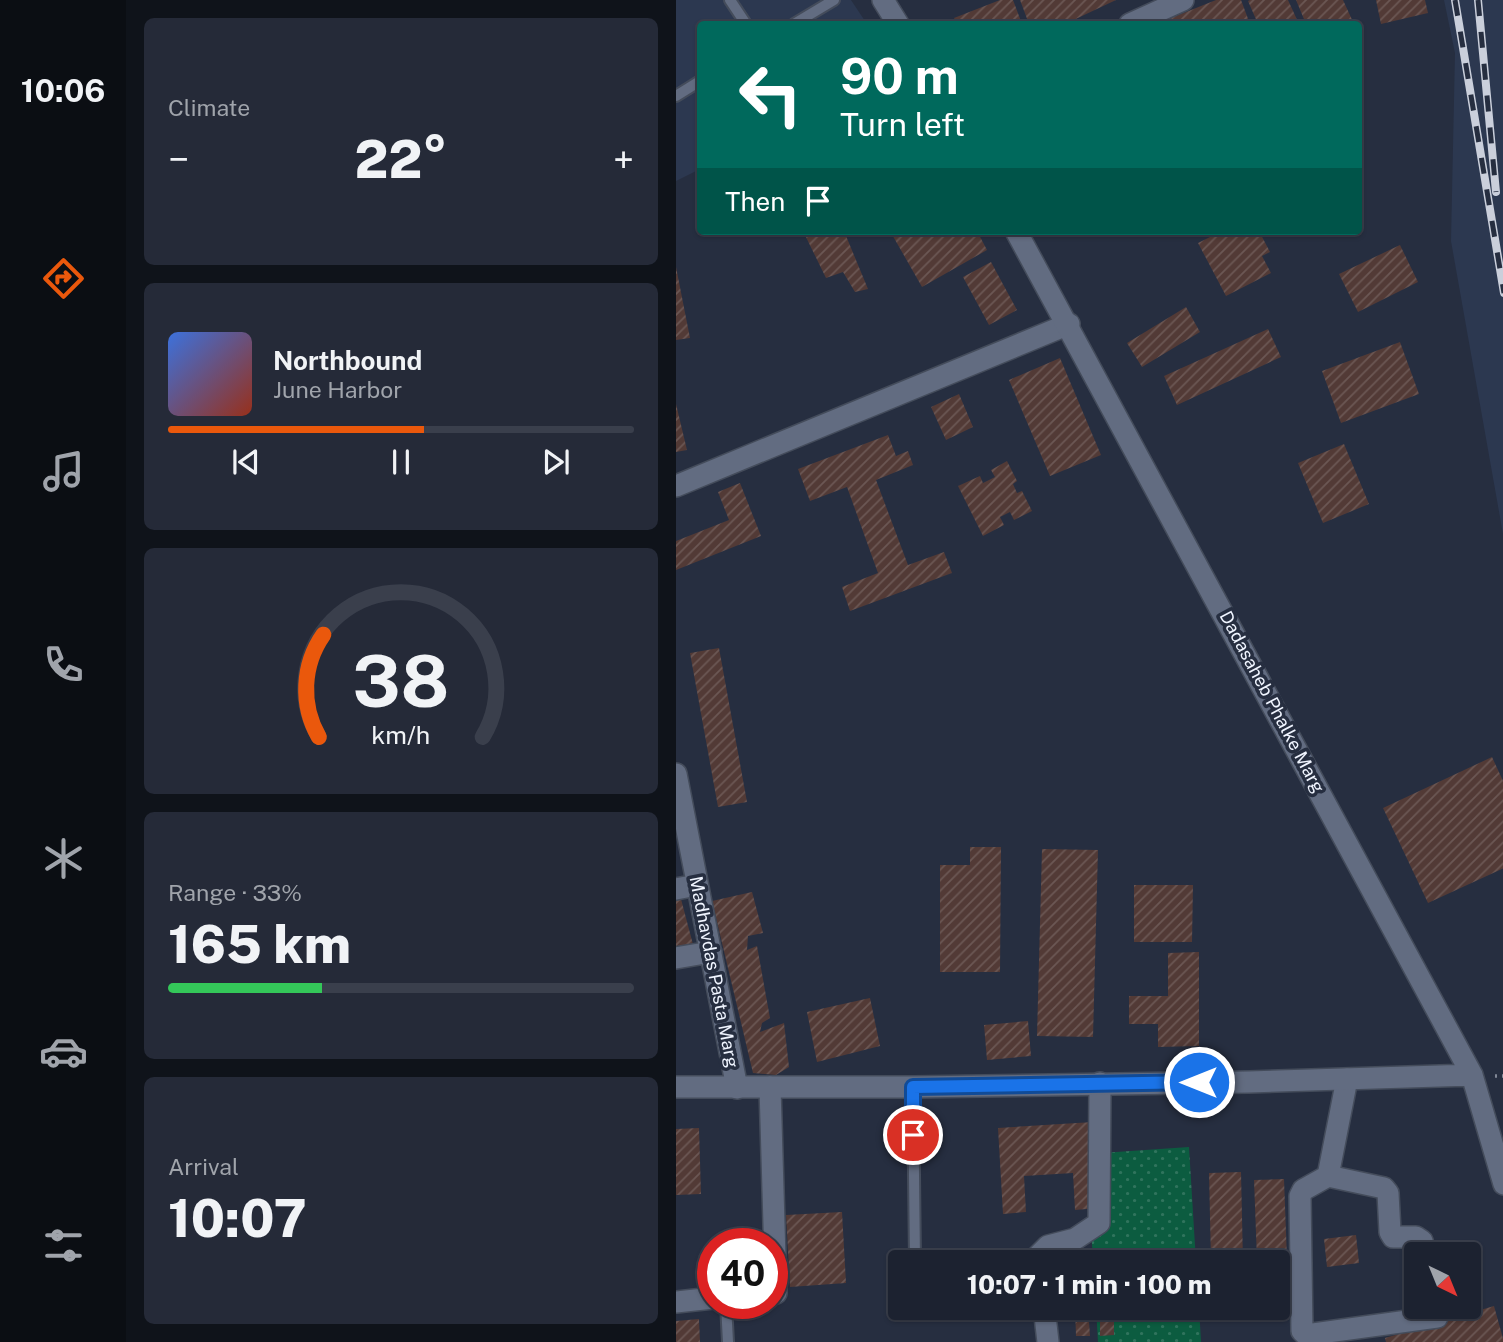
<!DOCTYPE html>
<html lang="en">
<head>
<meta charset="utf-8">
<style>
	:root { --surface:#1c2230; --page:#252a38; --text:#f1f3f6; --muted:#a0a4ab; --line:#3a3f4c; --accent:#ea580c }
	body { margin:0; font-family:"Public Sans",sans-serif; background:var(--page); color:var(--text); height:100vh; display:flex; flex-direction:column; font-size:26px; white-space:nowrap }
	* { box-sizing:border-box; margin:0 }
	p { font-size:23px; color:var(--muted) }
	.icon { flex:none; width:38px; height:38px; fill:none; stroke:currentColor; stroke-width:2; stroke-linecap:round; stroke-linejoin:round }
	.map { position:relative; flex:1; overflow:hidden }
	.sheet { display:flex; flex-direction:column; gap:18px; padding:18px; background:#0f131a; width:550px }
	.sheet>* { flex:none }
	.banner { position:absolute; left:21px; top:21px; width:665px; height:214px; border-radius:7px; box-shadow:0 2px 5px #0004,0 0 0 2px var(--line); background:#00695c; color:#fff; overflow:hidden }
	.needle { width:46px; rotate:137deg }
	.controls { position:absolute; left:728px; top:1242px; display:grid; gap:14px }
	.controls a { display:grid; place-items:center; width:77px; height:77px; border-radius:7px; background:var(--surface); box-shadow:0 2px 5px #0004,0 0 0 2px var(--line); font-size:35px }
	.speed { position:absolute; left:21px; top:1228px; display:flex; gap:14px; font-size:35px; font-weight:700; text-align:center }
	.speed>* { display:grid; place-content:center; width:91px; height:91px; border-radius:50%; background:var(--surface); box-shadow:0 2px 5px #0004,0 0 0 2px var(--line); line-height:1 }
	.speed .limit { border:10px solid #d22; background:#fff; color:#111 }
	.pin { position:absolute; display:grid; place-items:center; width:60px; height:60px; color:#fff; margin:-30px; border:4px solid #fff; border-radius:50%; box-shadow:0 2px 7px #0007 }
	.me { position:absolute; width:77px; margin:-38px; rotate:270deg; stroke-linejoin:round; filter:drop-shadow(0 0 5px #0008) }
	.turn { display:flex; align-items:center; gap:24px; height:147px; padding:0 28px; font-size:32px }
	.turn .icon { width:91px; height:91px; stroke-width:2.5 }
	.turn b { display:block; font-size:49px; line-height:60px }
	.then { display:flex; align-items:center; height:66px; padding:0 28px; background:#0003; gap:14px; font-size:26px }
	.big { font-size:52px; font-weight:800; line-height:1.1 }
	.sheet .tile { flex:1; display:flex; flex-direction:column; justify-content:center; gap:10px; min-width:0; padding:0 24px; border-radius:10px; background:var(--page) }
	.sheet .dial { align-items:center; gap:0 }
	.dial svg { height:182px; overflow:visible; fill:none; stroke:var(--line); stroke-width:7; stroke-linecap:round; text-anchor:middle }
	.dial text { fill:var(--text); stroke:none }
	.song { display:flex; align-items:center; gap:21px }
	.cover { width:84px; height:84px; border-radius:10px; background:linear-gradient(135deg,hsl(220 70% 55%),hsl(10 70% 35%)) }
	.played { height:7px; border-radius:4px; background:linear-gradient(90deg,var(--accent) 55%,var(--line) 55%) }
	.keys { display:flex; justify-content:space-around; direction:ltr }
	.heat { display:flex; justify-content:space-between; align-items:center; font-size:38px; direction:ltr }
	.charge { height:10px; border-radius:5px; background:linear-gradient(90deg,#34c759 33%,var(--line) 0) }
	.trip { position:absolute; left:212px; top:1250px; width:402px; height:70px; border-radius:7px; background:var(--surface); box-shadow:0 2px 5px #0004,0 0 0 2px var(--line); font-weight:800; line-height:70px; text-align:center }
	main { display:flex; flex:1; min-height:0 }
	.tabs { display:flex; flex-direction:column; width:126px; justify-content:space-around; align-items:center; background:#0b0e13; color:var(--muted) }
	.tabs .icon { width:49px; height:49px }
	.tabs .current { color:var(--accent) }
	.tabs b { font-size:32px; color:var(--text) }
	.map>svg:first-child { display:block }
</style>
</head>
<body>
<main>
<nav class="tabs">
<b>10:06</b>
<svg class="icon current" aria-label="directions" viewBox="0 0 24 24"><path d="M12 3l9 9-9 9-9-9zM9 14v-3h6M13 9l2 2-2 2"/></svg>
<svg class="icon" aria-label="music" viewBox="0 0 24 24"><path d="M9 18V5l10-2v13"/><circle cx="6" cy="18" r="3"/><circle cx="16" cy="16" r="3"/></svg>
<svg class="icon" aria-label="phone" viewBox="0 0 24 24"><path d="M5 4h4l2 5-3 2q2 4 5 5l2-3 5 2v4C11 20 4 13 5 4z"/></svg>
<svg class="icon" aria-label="climate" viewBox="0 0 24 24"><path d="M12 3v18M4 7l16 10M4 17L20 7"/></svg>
<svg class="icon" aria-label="car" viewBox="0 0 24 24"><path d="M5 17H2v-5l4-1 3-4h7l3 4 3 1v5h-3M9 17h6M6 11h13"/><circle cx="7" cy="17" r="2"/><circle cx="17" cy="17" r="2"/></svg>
<svg class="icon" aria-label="filters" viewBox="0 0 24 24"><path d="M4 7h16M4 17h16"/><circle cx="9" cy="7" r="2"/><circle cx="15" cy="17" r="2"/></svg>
</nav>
<section class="sheet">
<div class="tile"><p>Climate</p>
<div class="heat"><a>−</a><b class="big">22°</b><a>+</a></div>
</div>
<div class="tile">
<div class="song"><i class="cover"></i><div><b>Northbound</b><p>June Harbor</p></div></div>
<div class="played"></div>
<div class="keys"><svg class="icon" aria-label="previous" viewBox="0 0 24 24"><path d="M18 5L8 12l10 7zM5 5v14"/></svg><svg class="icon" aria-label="pause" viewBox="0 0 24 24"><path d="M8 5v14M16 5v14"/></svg><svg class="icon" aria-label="next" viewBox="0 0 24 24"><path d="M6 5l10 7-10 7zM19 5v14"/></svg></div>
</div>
<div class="tile dial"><svg viewBox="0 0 100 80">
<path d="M14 69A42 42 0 1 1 86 69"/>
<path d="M14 69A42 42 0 0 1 16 24" stroke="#ea580c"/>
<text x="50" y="56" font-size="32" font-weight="700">38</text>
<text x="50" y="72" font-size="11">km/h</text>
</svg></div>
<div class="tile"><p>Range · 33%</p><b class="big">165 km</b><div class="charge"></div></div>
<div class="tile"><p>Arrival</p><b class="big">10:07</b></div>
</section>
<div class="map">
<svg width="828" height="1342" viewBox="0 0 828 1342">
	<defs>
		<pattern id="park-dots" width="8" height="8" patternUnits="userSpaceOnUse" patternTransform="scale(1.75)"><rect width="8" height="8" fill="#0c5c40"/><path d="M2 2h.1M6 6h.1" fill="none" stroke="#30745d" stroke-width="1.8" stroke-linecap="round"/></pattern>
		<pattern id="building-hatch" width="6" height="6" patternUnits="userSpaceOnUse" patternTransform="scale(1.75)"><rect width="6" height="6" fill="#523a36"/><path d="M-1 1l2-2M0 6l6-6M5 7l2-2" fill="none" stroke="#6b5754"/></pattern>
	</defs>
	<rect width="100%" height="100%" fill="#262e40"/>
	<path fill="#2c3850" d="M0 0H175L191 24H24V169L0 181Z
		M768 0H827V534L775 241 779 53Z"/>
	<path fill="url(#park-dots)" d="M513 1147 520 1262H417L411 1154Z
		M420 1307H523L525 1342H422Z"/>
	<path fill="url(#building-hatch)" d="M324 0H337L346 24H281L278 18Z
		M344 0H440L389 24H353Z
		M540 0H565L574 24H498L495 18Z
		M574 0H612L623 24H582L572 1Z
		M620 0H667L678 24H630Z
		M700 0H749L752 13 705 24Z
		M127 231H168L192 289 179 292 167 272 150 278Z
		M214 231H301L311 250 246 287Z
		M546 231H571L573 234 583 231 594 252 586 256 595 273 550 296 522 243Z
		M724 245 742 282 682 312 663 274Z
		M315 262 341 310 313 325 287 277Z
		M0 267 14 338 0 340Z
		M510 307 524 332 466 367 451 343Z
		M592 329 605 357 501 405 488 376Z
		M724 342 743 394 665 423 646 371Z
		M384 358 425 455 374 476 333 380Z
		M283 394 297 427 270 440 255 407Z
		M0 404 11 450 0 452Z
		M212 435 220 456 232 451 237 465 200 480 232 565 268 552 276 573 174 611 166 587 202 573 171 487 134 501 122 469Z
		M668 444 693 504 647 523 622 463Z
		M331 461 341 481 337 484 341 493 346 491 356 511 338 520 334 512 324 517 328 525 307 536 282 486 304 476 307 483 319 477 315 470Z
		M64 483 85 536 0 570V541L53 520 42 492Z
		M43 648 71 802 42 807 14 653Z
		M816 757 828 783V868L752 903 707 808Z
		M294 847H325L324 972H264V865H294Z
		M366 849 422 850 417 1037 361 1036Z
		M458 885H517L516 942H458Z
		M76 892 87 933 72 936 71 950 81 946 94 1018 86 1023 84 1032 108 1023 113 1067 100 1075 77 1073 36 901Z
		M0 899H5L19 952 0 954Z
		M523 952V1046L482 1047V1024H453V996H492V953Z
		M194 998 204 1046 141 1062 131 1012Z
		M352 1021 355 1056 311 1060 308 1025Z
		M417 1122 422 1208 399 1210 397 1173 348 1176 350 1212 327 1214 322 1128Z
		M23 1128 25 1194 0 1195V1129Z
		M565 1172 567 1262H535L533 1173Z
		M608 1179 611 1259 581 1260 578 1180Z
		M166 1212 170 1283 114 1287 110 1215Z
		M680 1235 683 1263 651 1267 648 1239Z
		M818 1306 828 1342H710L709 1338Z
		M399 1307H438V1335L424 1336V1321H413L414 1336H400Z
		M23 1319 24 1342H0V1321Z"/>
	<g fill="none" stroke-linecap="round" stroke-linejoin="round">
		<defs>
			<path id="service" d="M54 0 70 24
				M118 24 158 0
				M0 96 24 81
				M237 1087 239 1262
				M50 1304 52 1342"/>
			<path id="minor" d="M454 24 507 0
				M0 486 393 324
				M0 774 61 1088
				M0 889 21 885
				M0 958 35 952
				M94 1087 100 1293H96
				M652 1176 671 1079
				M750 1255 746 1241 740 1237H717L714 1232 712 1193 708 1188 652 1176 627 1190 624 1196 626 1331 630 1335 761 1317 765 1307
				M363 1262 362 1256 372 1246 399 1239 423 1223 424 1083
				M0 1302 37 1298
				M368 1307 372 1342"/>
			<path id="tertiary" d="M207 0 222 24
				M340 231 796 1075 828 1184
				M0 1087H237L573 1082 796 1075"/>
		</defs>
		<use href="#service" stroke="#444c5b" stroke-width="14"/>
		<use href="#minor" stroke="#444c5b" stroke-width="24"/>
		<use href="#tertiary" stroke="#444c5b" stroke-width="24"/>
		<path stroke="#818896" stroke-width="3.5" stroke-dasharray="2 5" stroke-linecap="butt" d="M819 1076H828"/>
		<use href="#service" stroke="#626c81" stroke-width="10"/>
		<use href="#minor" stroke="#626c81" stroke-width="21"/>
		<use href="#tertiary" stroke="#626c81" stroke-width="21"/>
		<defs>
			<path id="rail" d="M779 0 828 293
				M802 0 820 192"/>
		</defs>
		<use href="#rail" stroke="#cacfdb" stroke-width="8"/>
		<use href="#rail" stroke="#262e40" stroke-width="5" stroke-dasharray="16" stroke-linecap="butt"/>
	</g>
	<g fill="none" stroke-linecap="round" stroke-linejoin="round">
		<defs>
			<path id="route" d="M237 1135V1087L523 1082"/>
		</defs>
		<use href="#route" stroke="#114b97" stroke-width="18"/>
		<use href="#route" stroke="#1a73e8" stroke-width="12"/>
	</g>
	<g text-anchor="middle" stroke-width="7" stroke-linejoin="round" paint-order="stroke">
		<g font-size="18" fill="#f0f5ff" stroke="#262e40">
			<text transform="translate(596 702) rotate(62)" y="6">Dadasaheb Phalke Marg</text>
			<text transform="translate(38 972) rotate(79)" y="6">Madhavdas Pasta Marg</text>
		</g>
	</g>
</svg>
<div class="controls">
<a><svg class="needle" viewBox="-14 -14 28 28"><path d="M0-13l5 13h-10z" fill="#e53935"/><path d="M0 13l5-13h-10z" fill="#a0a4ab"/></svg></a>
</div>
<div class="speed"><div class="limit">40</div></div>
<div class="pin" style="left:237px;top:1135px;background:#d93025"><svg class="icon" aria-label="arrive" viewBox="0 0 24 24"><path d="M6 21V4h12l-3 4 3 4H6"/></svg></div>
<svg class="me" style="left:523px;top:1082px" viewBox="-20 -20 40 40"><circle r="17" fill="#1a73e8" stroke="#fff" stroke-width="3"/><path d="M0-11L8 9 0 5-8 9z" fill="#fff"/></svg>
<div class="trip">10:07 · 1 min · 100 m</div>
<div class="banner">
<div class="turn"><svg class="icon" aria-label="left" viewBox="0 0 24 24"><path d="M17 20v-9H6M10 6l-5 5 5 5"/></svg><div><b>90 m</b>Turn left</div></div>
<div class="then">Then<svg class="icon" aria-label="arrive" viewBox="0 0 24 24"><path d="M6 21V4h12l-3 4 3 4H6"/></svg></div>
</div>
</div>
</main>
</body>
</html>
